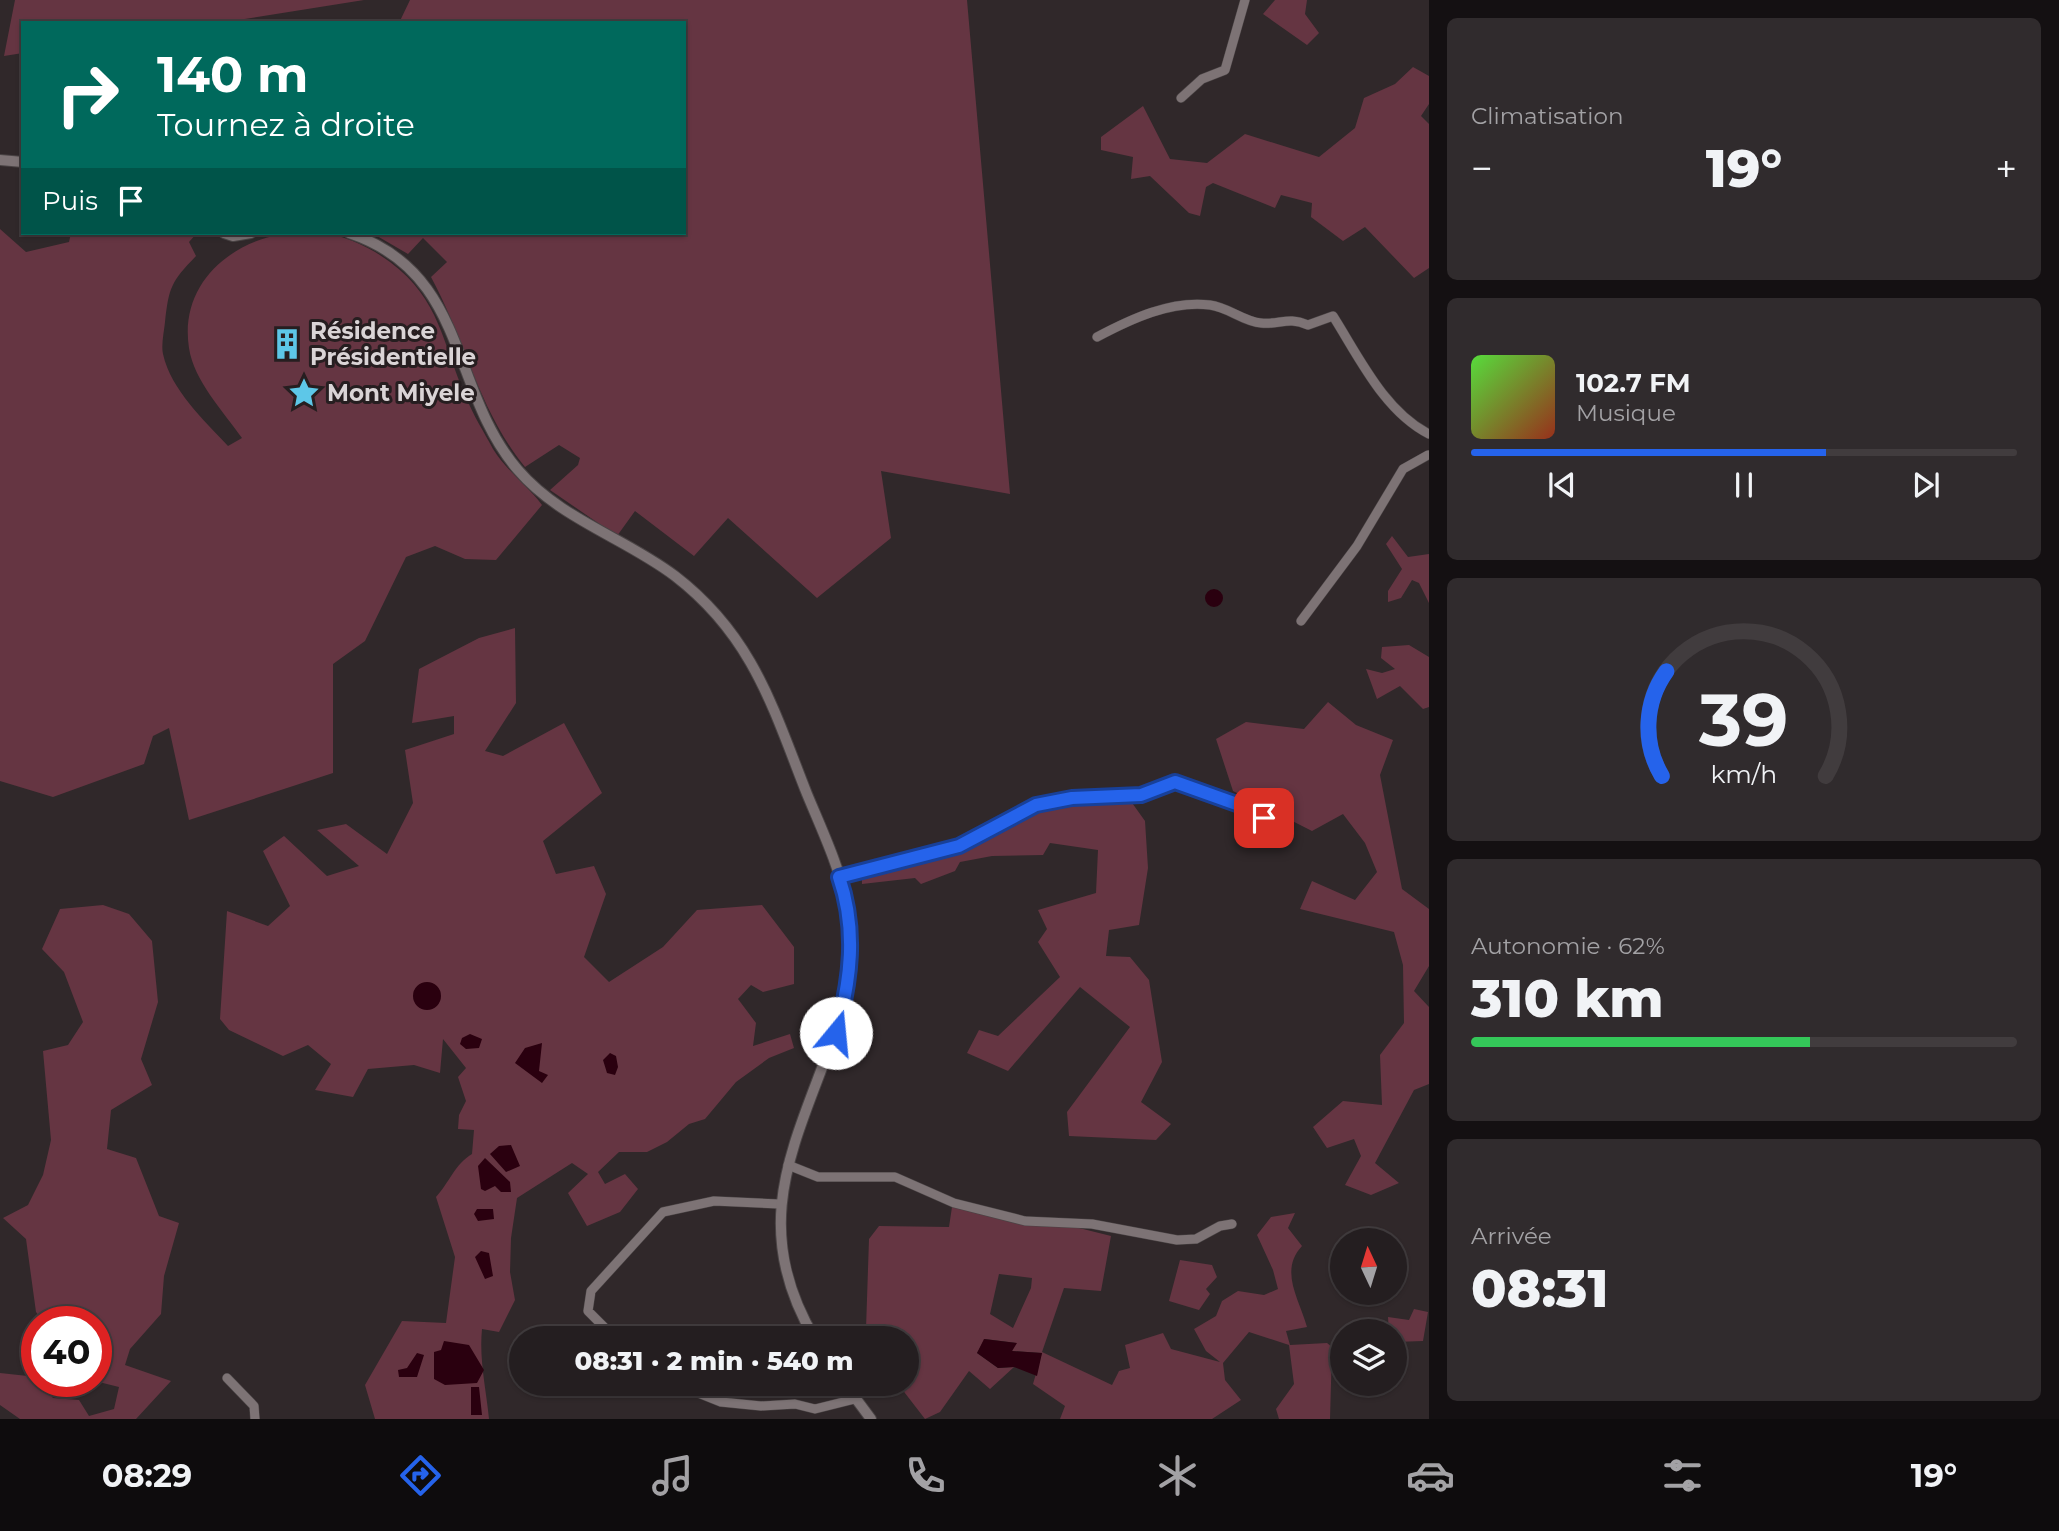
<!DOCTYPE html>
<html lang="fr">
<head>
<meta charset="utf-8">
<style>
	:root { --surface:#241e20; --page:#302b2d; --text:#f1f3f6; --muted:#a3a2a5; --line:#413c3e; --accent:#2563eb }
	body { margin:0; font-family:Montserrat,sans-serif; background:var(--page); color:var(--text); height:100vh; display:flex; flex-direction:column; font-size:26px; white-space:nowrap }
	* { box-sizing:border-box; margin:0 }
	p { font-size:23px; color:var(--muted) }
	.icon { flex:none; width:38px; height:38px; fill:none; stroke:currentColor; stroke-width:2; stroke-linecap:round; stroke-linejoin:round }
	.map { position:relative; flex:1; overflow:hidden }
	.panel { display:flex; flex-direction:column; gap:18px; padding:18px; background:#141012; width:630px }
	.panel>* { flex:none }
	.top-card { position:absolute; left:21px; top:21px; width:665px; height:214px; border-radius:0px; box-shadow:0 2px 5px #0004,0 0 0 2px var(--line); background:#00695c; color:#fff; overflow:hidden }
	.needle { width:46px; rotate:356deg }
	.buttons { position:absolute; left:1330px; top:1228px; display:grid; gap:14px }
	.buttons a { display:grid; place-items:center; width:77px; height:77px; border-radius:50%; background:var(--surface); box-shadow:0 2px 5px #0004,0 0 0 2px var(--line); font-size:35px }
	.speed { position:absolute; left:21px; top:1306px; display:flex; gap:14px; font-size:35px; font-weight:700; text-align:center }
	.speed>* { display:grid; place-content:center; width:91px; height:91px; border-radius:50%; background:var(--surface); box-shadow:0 2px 5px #0004,0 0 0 2px var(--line); line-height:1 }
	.speed .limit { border:10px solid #d22; background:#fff; color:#111 }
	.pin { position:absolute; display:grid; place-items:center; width:60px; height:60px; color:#fff; margin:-30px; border-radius:14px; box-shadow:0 4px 10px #0006 }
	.me { position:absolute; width:77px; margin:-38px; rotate:17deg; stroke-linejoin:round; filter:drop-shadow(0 0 5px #0008) }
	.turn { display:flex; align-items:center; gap:24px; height:147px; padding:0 21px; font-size:32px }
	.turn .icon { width:91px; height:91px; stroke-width:2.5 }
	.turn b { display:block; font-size:49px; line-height:60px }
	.then { display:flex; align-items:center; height:66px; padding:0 21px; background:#0003; gap:14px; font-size:26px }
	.big { font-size:52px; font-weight:800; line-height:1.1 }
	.panel .widget { flex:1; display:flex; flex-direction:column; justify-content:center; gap:10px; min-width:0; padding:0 24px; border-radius:10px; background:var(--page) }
	.panel .dial { align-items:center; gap:0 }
	.dial svg { height:182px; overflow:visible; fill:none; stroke:var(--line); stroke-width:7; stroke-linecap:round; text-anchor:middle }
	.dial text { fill:var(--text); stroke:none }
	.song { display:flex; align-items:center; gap:21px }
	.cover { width:84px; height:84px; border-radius:10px; background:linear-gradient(135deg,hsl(110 70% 55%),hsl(10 70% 35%)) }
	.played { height:7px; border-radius:4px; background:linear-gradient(90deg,var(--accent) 65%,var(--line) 65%) }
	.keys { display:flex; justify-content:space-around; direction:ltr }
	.heat { display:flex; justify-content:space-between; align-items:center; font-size:38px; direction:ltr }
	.charge { height:10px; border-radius:5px; background:linear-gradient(90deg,#34c759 62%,var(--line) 0) }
	.trip { position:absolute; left:509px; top:1326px; width:410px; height:70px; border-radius:35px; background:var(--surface); box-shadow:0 2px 5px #0004,0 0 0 2px var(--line); font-weight:800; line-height:70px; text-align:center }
	.tab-bar { display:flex; height:112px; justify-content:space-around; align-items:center; background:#0e0c0d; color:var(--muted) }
	.tab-bar .icon { width:49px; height:49px }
	.tab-bar .active { color:var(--accent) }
	.tab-bar b { font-size:32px; color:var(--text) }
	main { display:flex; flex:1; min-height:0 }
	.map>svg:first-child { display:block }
</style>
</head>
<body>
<main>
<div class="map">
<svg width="1429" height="1419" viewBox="0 0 1429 1419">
	<rect width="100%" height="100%" fill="#30282a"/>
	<path fill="#653542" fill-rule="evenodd" d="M15 0H364L219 23H23V53L4 56Z
		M410 0H967L1010 494 881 471 891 538 817 598 728 518 694 556 635 511 617 536 550 490 578 465 580 458 559 445 525 467C479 411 465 340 431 277L447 262 423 238 408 254 372 233H684V23H399Z
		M1275 0H1307L1305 14 1319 33 1307 45 1263 14Z
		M1413 67 1429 76V104L1421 116 1429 124V268L1414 278 1365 227 1343 241 1311 217 1312 203 1281 195 1275 208 1213 183 1206 187 1200 216 1189 213 1150 176 1131 179 1133 157 1101 150V137L1143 106 1170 159 1207 163 1245 134 1319 157 1355 128 1364 98 1395 84Z
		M0 229 26 252 69 242 71 233H197L189 242 196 256C171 282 169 287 165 322 164 332 161 345 163 354 171 390 204 420 228 446L242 438C223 411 194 381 189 348 177 271 254 224 323 233 347 236 371 248 390 262 441 300 442 344 466 397 473 415 484 432 493 449 505 469 527 485 542 505L496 560 465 559 435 546 406 557 365 641 333 664V773L189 820 169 728 153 736 144 764 53 797 0 781Z
		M1392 536 1408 557 1429 554V603L1419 583 1412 580 1401 598 1388 602V591L1402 569 1386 544Z
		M515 628 516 703 485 751 503 756 564 723 602 793 543 841 556 874 594 866 606 894 584 957 609 982 663 947 697 910 762 905 794 947V984L763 992 751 985 738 999 756 1023 753 1046 790 1034 794 1048 769 1058 736 1082 705 1119 689 1124 667 1142 647 1152H619L598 1172 605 1184 625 1174 638 1189 620 1212 587 1226 568 1193 588 1174 572 1163 517 1198 511 1238 510 1272 515 1300 499 1332 482 1329C479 1360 486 1388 489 1419H375L365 1385 402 1321 446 1323 455 1257 436 1197C449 1183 455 1164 472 1154L474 1130 458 1129 459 1115 466 1101 458 1077 466 1068 443 1039 440 1073 414 1065 368 1069 353 1097 315 1090 331 1064 308 1045 283 1056 229 1030 220 1019 227 911 268 926 290 906 263 851 284 836 327 876 359 866 317 830 346 824 387 854 413 803 405 750 454 734V716L412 723 419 669 479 638Z
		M1409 645 1429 657V707L1423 709 1400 686 1377 699 1366 669 1382 673 1395 669 1381 658 1382 647Z
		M1328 702 1356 725 1393 740 1380 775 1402 889 1429 909V966L1414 991 1429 1007V1084L1414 1090 1375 1163 1399 1183 1371 1195 1345 1185 1361 1156 1354 1139 1327 1148 1313 1127 1343 1101 1382 1105 1380 1055 1404 1023 1403 965 1394 932 1300 909 1312 881 1355 900 1377 872 1365 843 1343 814 1312 831 1233 791 1216 739 1246 722 1304 729Z
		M1130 800 1145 821 1148 868 1139 925 1109 930 1106 956 1130 957 1149 980 1162 1062 1141 1102 1171 1124 1156 1140 1069 1136 1067 1112 1130 1027 1080 987 1008 1071 967 1053 979 1030 998 1036 1060 977 1038 942 1047 929 1038 910 1096 893 1098 850 1050 843 1043 855 992 856 960 862 955 871 921 884 915 878 862 884V875L960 850 1036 809 1075 802Z
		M103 905 129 914 152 941 158 1002 141 1059 152 1085 111 1110 107 1149 136 1158 159 1216 179 1223 164 1276 161 1314 130 1349 125 1365 171 1381 136 1419H20L0 1405V1373L37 1377 53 1398 79 1400 89 1416 114 1409 119 1387 95 1381 96 1321H43L36 1312 26 1239 3 1218 28 1205 43 1175 51 1140 43 1051 68 1045 83 1022 64 972 42 949 60 909Z
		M952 1207 1012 1222 1075 1227 1111 1236 1101 1291 1064 1288 1042 1352 1112 1385 1119 1371 1130 1368 1125 1345 1163 1333 1171 1349 1220 1362 1206 1351 1194 1329 1216 1316 1222 1301 1238 1291 1264 1295 1278 1289 1273 1270 1257 1235 1271 1217 1295 1213 1288 1228 1302 1246C1279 1271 1299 1298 1307 1327L1286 1331 1290 1345 1327 1343 1332 1347 1330 1419H1279L1276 1409 1294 1384 1289 1345 1249 1332 1223 1363 1225 1380 1241 1400 1212 1419H1060L1065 1406 1033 1384 1042 1353 1012 1351 1016 1343 985 1339 977 1353 998 1368 1014 1367 990 1389 969 1371 940 1412 925 1419 898 1384H906V1339H869L866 1329 869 1239 879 1226 949 1227ZM999 1274 1032 1278 1031 1288 1013 1328 990 1314Z
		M1180 1260 1212 1265 1217 1277 1206 1289 1210 1294 1199 1310 1169 1301Z
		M1414 1309 1428 1312 1423 1341 1395 1342V1332H1389L1388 1317 1409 1320Z"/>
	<path fill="#2a000f" d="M1205 598a9 9 0 1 1 18 0a9 9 0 1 1-18 0Z
		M413 996a14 14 0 1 1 28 0a14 14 0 1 1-28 0Z
		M470 1034 482 1039 479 1048 466 1049 460 1044 462 1038Z
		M542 1043 539 1071 548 1075 542 1083 515 1063 525 1048Z
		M610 1053 616 1056 618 1067 615 1075 607 1073 603 1060Z
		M511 1145 520 1166 506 1172 490 1154 499 1146Z
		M485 1158 510 1182 511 1192H501L495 1186 485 1191 481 1189 478 1166Z
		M477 1209H493L494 1219 478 1221 474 1214Z
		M481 1251 489 1253 493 1276 485 1279 475 1257Z
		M984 1339 1017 1343 1012 1351 1042 1353 1037 1376 1014 1367 998 1368 977 1353Z
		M444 1341 469 1345 484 1370 477 1383 445 1385 434 1379V1352L441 1350Z
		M417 1353 424 1355 417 1377H399L398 1370 407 1368Z
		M471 1387H479L482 1415H471Z"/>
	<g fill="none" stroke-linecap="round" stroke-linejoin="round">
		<defs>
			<path id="minor" d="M1181 98 1202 79 1225 70 1245 0
				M1097 337C1131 319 1171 300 1210 305 1228 307 1244 322 1261 323 1281 325 1287 316 1308 325L1333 316C1359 357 1384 411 1429 434
				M1301 621 1357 546 1403 469 1428 455
				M839 877 959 847 1036 805 1072 798 1141 795 1175 782 1245 807 1282 829
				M788 1165 818 1177H895L954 1203 1025 1221 1092 1224 1177 1240 1196 1239 1220 1226 1232 1224
				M616 1339 588 1311 591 1291 663 1212 714 1201 779 1204
				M227 1378 254 1406 255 1419
				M676 1384 721 1402 761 1406 795 1404 815 1409 855 1399"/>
			<path id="tertiary" d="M0 160 23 162
				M224 233 233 236 251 233
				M349 233C469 273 449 390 518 470 560 519 625 538 675 576 753 636 773 708 807 794 822 830 839 866 847 904 854 934 851 968 846 998 810 1123 738 1210 815 1339
				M845 1384 871 1419"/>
		</defs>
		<use href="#minor" stroke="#4a4445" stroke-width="10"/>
		<use href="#tertiary" stroke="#4a4445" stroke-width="12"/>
		<use href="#minor" stroke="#7d7375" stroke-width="9"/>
		<use href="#tertiary" stroke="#7d7375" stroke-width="10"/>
	</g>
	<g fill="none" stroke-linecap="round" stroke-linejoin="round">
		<defs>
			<path id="route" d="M836 1033C851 981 857 929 839 877L959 846 1036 805 1072 798 1141 795 1175 782 1245 807 1264 818"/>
		</defs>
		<use href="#route" stroke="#184099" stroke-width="18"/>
		<use href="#route" stroke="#2563eb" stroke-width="12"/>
	</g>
	<defs>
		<symbol id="building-bare" viewBox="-9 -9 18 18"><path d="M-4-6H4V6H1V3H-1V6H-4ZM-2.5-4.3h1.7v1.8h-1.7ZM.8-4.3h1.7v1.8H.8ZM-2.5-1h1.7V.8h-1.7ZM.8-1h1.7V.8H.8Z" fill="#5dc7e8" stroke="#261e20" stroke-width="2.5" paint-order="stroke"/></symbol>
		<symbol id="sight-bare" viewBox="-9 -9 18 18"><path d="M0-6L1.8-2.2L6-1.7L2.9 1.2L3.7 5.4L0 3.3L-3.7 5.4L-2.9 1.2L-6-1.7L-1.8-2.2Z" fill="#5dc7e8" stroke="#261e20" stroke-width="2.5" paint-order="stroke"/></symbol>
	</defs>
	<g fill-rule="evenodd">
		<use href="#building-bare" x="265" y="322" width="44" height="44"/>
		<use href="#sight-bare" x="282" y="371" width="44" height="44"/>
	</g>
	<g text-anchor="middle" stroke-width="6" stroke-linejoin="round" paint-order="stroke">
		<g font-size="23" font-weight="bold" fill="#dad4d6" stroke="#261e20" text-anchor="start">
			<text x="310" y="339">Résidence<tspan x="310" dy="26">Présidentielle</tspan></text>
			<text x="327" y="401">Mont Miyele</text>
		</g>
	</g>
</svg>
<div class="buttons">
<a><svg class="needle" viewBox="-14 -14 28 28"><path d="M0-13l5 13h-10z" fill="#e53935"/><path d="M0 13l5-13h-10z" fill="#a3a2a5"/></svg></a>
<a><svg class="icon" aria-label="layers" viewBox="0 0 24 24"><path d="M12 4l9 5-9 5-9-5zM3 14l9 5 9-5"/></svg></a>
</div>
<div class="speed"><div class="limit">40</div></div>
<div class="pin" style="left:1264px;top:818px;background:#d93025"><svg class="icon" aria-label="arrive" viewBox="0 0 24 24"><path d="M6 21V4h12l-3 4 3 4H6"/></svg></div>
<svg class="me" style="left:836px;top:1033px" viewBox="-20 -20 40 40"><circle r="19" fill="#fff"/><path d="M0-13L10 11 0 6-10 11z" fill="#2563eb"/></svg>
<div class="trip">08:31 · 2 min · 540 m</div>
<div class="top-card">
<div class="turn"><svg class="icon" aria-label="right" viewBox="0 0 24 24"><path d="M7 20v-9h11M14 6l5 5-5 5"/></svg><div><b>140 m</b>Tournez à droite</div></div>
<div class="then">Puis<svg class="icon" aria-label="arrive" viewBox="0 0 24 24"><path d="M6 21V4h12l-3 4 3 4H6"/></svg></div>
</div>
</div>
<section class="panel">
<div class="widget"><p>Climatisation</p>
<div class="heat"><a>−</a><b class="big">19°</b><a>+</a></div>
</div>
<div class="widget">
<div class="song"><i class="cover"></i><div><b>102.7 FM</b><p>Musique</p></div></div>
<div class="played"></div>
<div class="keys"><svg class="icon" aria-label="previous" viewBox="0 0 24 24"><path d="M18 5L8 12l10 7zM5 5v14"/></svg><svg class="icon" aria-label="pause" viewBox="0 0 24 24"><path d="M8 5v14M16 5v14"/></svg><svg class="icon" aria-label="next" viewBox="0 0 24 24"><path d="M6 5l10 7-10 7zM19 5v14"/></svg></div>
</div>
<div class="widget dial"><svg viewBox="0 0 100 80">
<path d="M14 69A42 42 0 1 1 86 69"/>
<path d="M14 69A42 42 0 0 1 16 23" stroke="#2563eb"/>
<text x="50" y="56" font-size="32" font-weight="700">39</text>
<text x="50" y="72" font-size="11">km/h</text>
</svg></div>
<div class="widget"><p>Autonomie · 62%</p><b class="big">310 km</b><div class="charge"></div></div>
<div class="widget"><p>Arrivée</p><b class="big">08:31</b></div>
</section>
</main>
<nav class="tab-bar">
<b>08:29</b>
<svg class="icon active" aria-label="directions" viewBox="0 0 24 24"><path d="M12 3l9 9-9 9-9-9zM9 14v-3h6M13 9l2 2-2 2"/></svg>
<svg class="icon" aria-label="music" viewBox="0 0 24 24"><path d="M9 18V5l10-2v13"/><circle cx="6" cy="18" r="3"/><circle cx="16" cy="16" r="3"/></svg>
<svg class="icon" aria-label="phone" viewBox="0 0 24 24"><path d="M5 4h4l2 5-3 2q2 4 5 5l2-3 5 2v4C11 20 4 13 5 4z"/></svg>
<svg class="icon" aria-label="climate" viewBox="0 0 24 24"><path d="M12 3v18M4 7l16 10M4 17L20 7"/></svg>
<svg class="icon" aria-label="car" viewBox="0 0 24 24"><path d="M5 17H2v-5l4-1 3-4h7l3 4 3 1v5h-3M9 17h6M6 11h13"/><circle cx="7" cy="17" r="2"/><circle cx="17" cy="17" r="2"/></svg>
<svg class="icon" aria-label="filters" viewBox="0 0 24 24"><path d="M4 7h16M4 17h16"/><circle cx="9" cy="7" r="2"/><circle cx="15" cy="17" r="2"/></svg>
<b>19°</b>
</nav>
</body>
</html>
